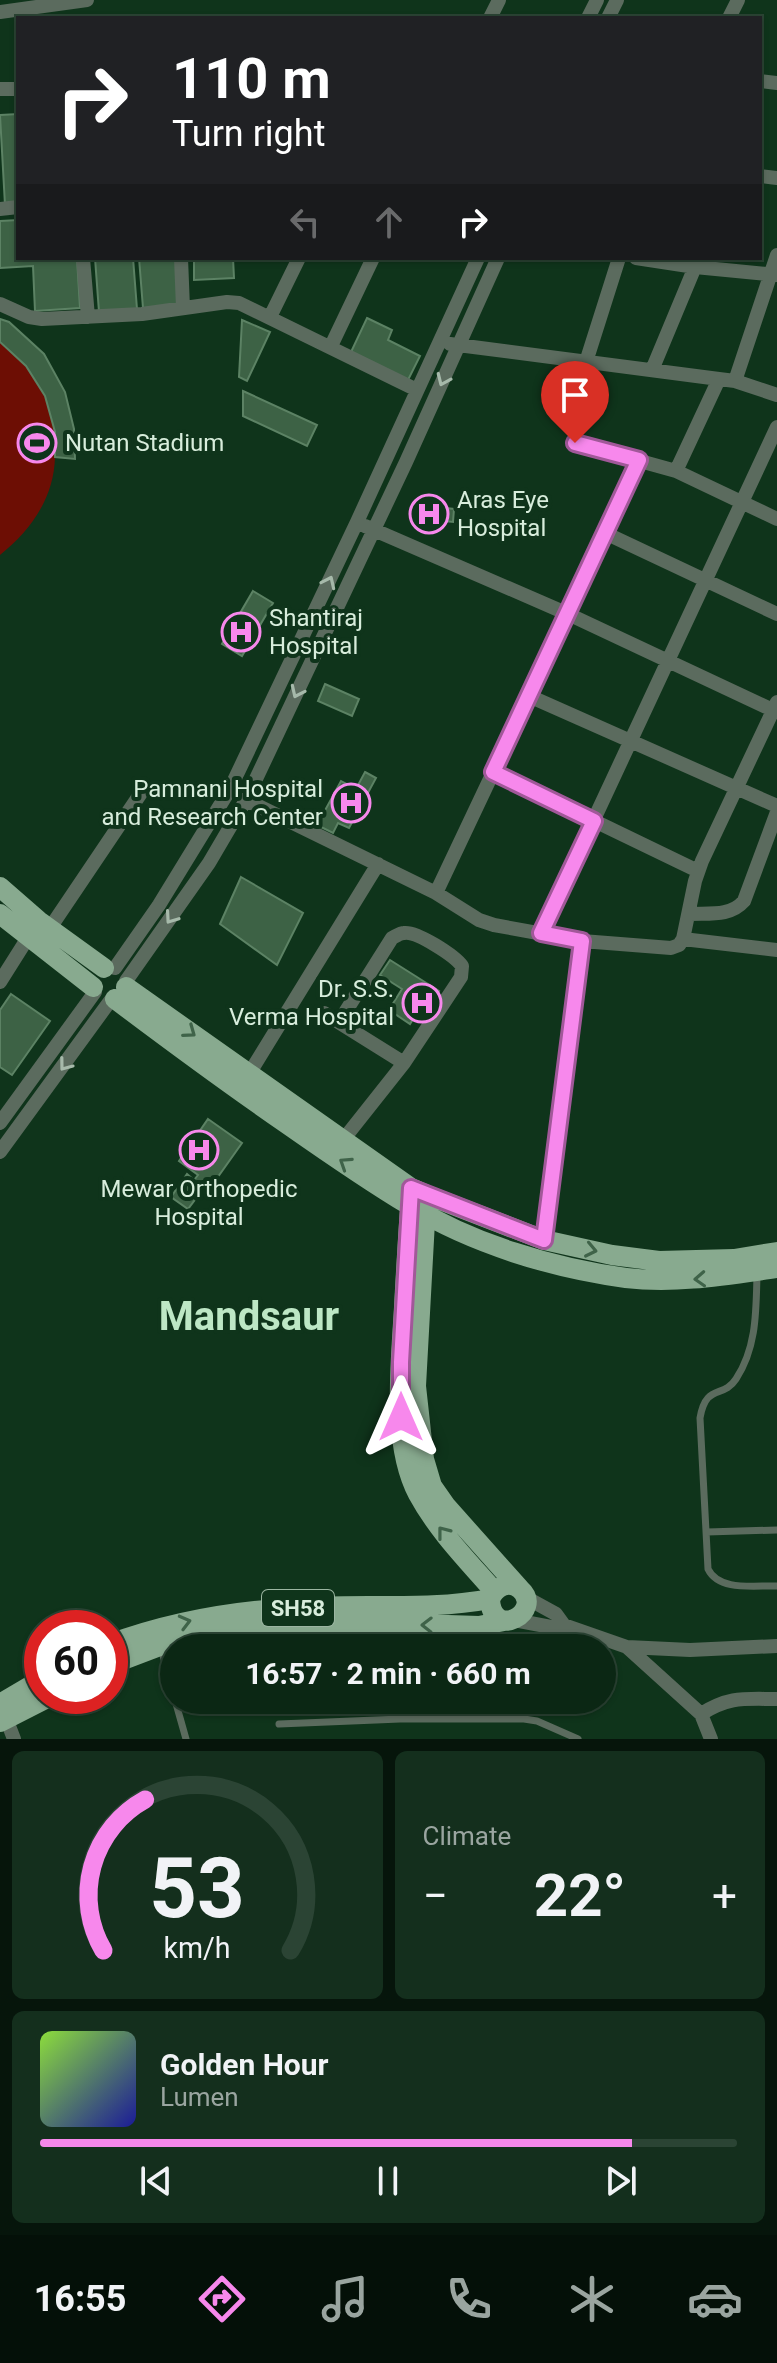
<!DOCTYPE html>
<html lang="en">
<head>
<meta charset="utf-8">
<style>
	:root { --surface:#0b2714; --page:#142f1d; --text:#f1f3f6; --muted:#9aa5a0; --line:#2b4434; --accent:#f788ec }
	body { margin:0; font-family:Roboto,sans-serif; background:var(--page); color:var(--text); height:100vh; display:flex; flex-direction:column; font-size:30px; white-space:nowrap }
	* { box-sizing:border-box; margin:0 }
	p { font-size:26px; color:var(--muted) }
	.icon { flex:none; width:44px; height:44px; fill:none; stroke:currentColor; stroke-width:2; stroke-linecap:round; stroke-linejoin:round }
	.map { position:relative; height:1739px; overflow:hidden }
	.sheet { display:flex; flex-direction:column; gap:12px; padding:12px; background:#06150b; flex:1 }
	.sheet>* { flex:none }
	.guide { position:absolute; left:16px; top:16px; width:746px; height:244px; border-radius:0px; box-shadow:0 2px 6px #0004,0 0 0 2px var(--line); background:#202124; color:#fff; overflow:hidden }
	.speed { position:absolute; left:24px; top:1610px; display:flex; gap:16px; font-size:40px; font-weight:700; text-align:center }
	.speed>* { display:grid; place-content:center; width:104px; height:104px; border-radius:50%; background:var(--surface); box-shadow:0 2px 6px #0004,0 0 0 2px var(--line); line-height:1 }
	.speed .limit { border:12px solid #d22; background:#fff; color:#111 }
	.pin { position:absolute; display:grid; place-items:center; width:68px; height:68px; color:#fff; margin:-82px -34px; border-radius:50% 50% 50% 0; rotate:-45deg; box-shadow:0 0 8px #0007 }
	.pin .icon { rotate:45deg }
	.me { position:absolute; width:88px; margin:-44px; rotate:0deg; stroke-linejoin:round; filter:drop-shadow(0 0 6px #0008) }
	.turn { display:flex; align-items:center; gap:28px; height:168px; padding:0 24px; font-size:36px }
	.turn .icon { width:104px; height:104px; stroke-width:2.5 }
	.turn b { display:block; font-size:56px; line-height:68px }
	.lanes { display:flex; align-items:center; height:76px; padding:0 24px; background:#0003; justify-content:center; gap:40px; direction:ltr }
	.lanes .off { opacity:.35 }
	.big { font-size:60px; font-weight:700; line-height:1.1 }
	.sheet .widget { flex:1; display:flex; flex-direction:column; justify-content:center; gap:12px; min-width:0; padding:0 28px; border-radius:12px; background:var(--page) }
	.sheet .dial { align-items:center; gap:0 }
	.dial svg { height:208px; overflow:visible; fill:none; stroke:var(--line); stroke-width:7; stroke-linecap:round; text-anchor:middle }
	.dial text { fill:var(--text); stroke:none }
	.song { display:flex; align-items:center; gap:24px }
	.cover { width:96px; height:96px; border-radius:12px; background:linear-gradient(135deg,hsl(90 70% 55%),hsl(240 70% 35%)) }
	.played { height:8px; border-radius:4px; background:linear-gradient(90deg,var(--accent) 85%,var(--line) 85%) }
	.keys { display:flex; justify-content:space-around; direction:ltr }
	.heat { display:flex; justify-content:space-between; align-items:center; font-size:44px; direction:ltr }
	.sheet .tiles { flex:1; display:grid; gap:12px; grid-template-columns:1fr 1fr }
	.widget:last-child { grid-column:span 2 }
	.trip { position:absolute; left:160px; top:1634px; width:456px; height:80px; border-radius:40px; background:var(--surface); box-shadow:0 2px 6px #0004,0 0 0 2px var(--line); font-weight:700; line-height:80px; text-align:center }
	.tabs { display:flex; height:128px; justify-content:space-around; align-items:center; background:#041008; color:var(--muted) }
	.tabs .icon { width:56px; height:56px }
	.tabs .on { color:var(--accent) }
	.tabs b { font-size:36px; color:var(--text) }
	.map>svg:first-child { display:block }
</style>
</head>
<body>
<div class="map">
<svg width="777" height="1739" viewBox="0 0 777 1739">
	<rect width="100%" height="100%" fill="#0f341b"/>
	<path fill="#6d0e04" d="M0 319 9 322 74 429 75 459 55 457C54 498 31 530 0 555Z"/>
	<path fill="#3d6245" stroke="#5c8264" stroke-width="2" d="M18 114V204L5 205 0 115Z
		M18 220V258H77L80 308 35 311 33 266 0 268V221Z
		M95 258H133L137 309 99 312Z
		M139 258H177L181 306 143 308Z
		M194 258H233L234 278 194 280Z
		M367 318 392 330 388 340 420 356 408 380 351 352Z
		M0 319 9 322 44 354 65 392 74 429 75 459 55 457V432L45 396 26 366 0 342Z
		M242 320 270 332 247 381 239 377Z
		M555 380 583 385 580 404 552 399Z
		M243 391 317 425 307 446 243 416Z
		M417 505 454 509 453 522 416 518Z
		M253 591 273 603 242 656 222 644Z
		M325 684 359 699 352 716 318 701Z
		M365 772 376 778 349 828 338 823 333 833 317 825 341 781 356 789Z
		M241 877 303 913 277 965 220 924Z
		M390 960 439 991 429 1006 423 1003 410 1024 389 1010 402 989 380 975Z
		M11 994 50 1021 12 1075 0 1067V1010Z
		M208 1119 242 1143 210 1188 206 1185 188 1209 171 1197 187 1174 194 1180 198 1175 179 1161Z"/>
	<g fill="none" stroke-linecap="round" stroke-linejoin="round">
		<path stroke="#5b6b5e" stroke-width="7" d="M757 1274C756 1310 757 1347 736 1379 723 1399 706 1383 700 1418L708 1569C719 1592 756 1585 777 1586
			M707 1532 777 1530
			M161 1648 174 1696
			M175 1700 186 1739
			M279 1724 400 1719H524L537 1721 578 1739"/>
		<path stroke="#5b6b5e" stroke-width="14" d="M0 12 87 0
			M490 18 499 0
			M588 18 597 0
			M608 18 617 0
			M729 18 738 0
			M760 81 777 83
			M0 89H18
			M760 176 777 178
			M0 209 18 207
			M83 258 88 317
			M181 258 183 308
			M636 258 695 267 777 275
			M0 304 29 317 42 319 142 314 227 302 239 303 417 390
			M270 317 299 258
			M450 344 719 379 735 381 777 395
			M331 346 373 258
			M586 362 619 258
			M652 370 697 262
			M735 381 777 255
			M575 443 676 471 777 519
			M676 471 719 379
			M365 526 568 614 777 712
			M605 533 777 614
			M529 696 777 806
			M493 772 698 871
			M246 800 436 893 479 920 494 925 582 941 671 948 679 945 683 939 695 881 702 861 777 702
			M436 893 568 614 639 460
			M690 914C709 913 730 917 744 901L777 812
			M50 928 145 787
			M541 933 777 427
			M683 939 777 950
			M115 968 159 905 230 789 357 522 478 258
			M126 981 209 863 246 800 406 462 498 258
			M0 982 29 936
			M324 1013 404 1063
			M339 1022 392 938C396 936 400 933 404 933 417 931 455 956 462 966L461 977 404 1063 343 1140
			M249 1074 378 864
			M0 1123 95 992
			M0 1152 110 1001
			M544 1240 582 941
			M525 1597 556 1614 564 1625
			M514 1620 551 1627 564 1625 627 1647 690 1650 777 1646
			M627 1647 701 1714 711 1739
			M4 1713 14 1739
			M701 1714C730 1696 744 1699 777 1699"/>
		<path stroke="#88aa8f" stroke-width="20" d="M0 887 39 921 104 968
			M0 914 93 987
			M126 987 411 1188 427 1195 544 1240 612 1255 659 1261 734 1259 777 1252
			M115 999C172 1042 229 1084 287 1124 327 1152 367 1180 409 1205 473 1244 552 1268 626 1278 677 1284 727 1275 777 1268
			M411 1196C408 1233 406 1270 404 1307 401 1363 391 1443 418 1494 438 1531 467 1560 494 1591
			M426 1203 416 1386 424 1459 432 1486 446 1506 520 1589
			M110 1644C175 1620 244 1609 313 1607 372 1604 432 1610 490 1599 495 1588 508 1579 520 1589 545 1611 492 1642 490 1599
			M110 1665 160 1646 245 1628 416 1624 479 1626 504 1621
			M0 1704 42 1679
			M0 1722 51 1696"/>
	</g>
	<defs><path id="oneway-chevron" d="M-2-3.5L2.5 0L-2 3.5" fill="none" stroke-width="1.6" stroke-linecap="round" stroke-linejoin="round" transform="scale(2)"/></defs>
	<g stroke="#a6b9aa">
		<use href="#oneway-chevron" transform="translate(443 380) rotate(114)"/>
		<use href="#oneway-chevron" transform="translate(329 582) rotate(-65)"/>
		<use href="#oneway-chevron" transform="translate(297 692) rotate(115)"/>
		<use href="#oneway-chevron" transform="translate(171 918) rotate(125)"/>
		<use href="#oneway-chevron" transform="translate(65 1065) rotate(127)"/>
	</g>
	<g stroke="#3f6349">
		<use href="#oneway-chevron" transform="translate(190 1032) rotate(36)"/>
		<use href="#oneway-chevron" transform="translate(345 1163) rotate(-147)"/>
		<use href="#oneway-chevron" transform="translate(591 1250) rotate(12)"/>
		<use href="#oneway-chevron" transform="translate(700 1279) rotate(177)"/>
		<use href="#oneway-chevron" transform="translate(443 1532) rotate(-128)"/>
		<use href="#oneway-chevron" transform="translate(185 1622) rotate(-15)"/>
		<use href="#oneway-chevron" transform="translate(427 1625) rotate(-179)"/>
	</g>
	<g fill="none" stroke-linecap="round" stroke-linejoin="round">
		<defs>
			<path id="route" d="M401 1417V1362L411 1188 544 1240 582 941 541 933 594 821 493 772 639 460 575 443"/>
		</defs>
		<use href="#route" stroke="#a15899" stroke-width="20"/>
		<use href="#route" stroke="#f788ec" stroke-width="14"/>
	</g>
	<defs>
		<symbol id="stadium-ring" viewBox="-11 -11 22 22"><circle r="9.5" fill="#0f341b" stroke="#f788ec" stroke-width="1.5"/><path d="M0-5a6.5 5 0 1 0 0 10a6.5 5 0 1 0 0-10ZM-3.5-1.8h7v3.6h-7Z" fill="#f788ec"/></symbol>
		<symbol id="hospital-ring" viewBox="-11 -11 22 22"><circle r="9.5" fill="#0f341b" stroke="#f788ec" stroke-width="1.5"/><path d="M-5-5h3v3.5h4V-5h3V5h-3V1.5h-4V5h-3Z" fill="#f788ec"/></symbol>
	</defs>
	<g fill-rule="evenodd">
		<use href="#stadium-ring" x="15" y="421" width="44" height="44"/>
		<use href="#hospital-ring" x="407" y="492" width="44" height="44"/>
		<use href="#hospital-ring" x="219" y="610" width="44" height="44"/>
		<use href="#hospital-ring" x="329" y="781" width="44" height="44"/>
		<use href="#hospital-ring" x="400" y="981" width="44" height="44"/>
		<use href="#hospital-ring" x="177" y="1128" width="44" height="44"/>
	</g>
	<g text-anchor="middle" stroke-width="8" stroke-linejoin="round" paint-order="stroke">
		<rect fill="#0f341b" stroke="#9cb6a2" stroke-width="2" x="262" y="1590" width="72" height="36" rx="6"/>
		<g font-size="22" font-weight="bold" fill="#d8eddc">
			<text x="298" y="1616">SH58</text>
		</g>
		<g font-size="24" fill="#d8eddc" stroke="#0f341b" text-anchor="start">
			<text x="65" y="451">Nutan Stadium</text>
			<text x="457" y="508">Aras Eye<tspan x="457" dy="28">Hospital</tspan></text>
			<text x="269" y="626">Shantiraj<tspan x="269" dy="28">Hospital</tspan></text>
			<text x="323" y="797" text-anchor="end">Pamnani Hospital<tspan x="323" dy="28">and Research Center</tspan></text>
			<text x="394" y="997" text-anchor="end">Dr. S.S.<tspan x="394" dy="28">Verma Hospital</tspan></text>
			<text x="199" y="1197" text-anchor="middle">Mewar Orthopedic<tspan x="199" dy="28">Hospital</tspan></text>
		</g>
		<g font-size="40" font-weight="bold" fill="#bde7c5" stroke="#0f341b">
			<text x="249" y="1330">Mandsaur</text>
		</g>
	</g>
</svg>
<div class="speed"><div class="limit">60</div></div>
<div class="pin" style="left:575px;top:443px;background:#d93025"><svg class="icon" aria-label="arrive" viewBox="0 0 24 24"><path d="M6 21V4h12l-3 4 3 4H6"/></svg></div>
<svg class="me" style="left:401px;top:1417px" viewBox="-20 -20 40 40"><path d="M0-17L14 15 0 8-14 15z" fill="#f788ec" stroke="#fff" stroke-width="4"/></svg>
<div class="trip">16:57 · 2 min · 660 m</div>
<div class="guide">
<div class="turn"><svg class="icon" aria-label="right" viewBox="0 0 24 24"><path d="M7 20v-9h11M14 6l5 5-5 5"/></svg><div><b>110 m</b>Turn right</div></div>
<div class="lanes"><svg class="icon off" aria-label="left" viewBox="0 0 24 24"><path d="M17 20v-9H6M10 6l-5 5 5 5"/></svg><svg class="icon off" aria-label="ahead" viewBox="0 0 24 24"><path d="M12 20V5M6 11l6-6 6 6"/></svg><svg class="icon" aria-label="right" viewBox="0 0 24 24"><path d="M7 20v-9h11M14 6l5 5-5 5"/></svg></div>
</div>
</div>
<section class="sheet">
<div class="tiles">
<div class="widget dial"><svg viewBox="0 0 100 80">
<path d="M14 69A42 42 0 1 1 86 69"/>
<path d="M14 69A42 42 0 0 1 30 11" stroke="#f788ec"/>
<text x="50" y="56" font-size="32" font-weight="700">53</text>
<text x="50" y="72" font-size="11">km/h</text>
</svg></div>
<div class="widget"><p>Climate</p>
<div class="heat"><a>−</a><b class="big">22°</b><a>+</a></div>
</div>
<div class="widget">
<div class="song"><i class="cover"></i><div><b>Golden Hour</b><p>Lumen</p></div></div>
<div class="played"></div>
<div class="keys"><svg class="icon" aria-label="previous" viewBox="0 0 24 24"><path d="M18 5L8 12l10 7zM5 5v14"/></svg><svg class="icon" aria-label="pause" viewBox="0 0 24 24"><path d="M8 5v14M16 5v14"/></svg><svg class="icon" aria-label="next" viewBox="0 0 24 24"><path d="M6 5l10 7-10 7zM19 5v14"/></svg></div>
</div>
</div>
</section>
<nav class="tabs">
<b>16:55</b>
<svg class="icon on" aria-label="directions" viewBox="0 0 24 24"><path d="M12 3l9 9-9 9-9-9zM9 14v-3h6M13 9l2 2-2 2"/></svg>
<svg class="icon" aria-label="music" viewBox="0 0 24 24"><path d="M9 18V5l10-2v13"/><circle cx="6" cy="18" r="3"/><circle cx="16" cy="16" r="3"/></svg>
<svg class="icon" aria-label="phone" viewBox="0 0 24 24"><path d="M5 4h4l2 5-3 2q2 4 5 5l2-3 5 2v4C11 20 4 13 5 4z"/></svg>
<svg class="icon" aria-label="climate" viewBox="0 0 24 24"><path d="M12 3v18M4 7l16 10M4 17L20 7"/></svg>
<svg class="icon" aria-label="car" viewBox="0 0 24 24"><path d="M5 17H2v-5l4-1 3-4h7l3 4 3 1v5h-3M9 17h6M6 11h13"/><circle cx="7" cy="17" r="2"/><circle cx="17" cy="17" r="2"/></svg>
</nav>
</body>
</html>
